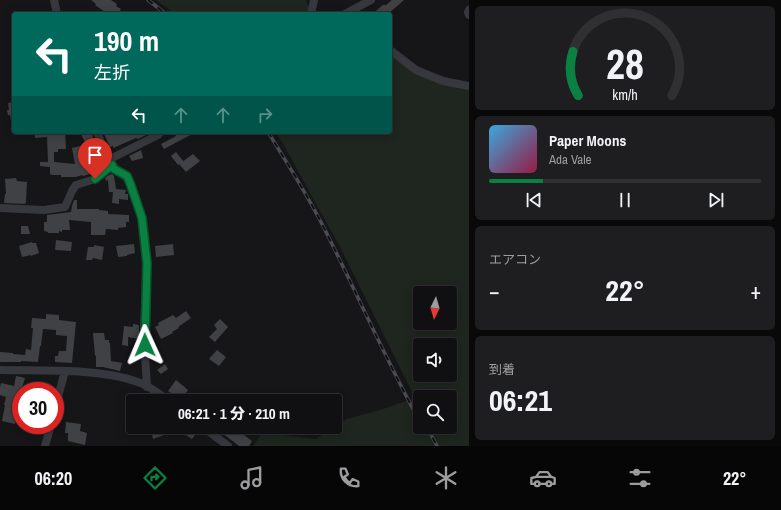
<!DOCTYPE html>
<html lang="ja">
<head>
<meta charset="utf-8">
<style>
	:root { --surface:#101012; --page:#1e1e20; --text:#f1f3f6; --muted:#9c9d9f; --line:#303032; --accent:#0b8043 }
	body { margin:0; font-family:"Archivo Narrow","Noto Sans JP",sans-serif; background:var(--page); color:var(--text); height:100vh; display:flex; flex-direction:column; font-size:15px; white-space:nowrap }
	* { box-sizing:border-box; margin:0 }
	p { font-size:13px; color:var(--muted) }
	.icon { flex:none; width:22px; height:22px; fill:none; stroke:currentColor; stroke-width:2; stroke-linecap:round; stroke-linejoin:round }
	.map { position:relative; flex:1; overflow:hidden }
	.sheet { display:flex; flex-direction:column; gap:6px; padding:6px; background:#09090a; width:312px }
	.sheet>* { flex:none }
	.banner { position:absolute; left:12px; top:12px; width:380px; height:122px; border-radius:4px; box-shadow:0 2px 10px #0003,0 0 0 1px var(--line); background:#00695c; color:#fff; overflow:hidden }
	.needle { width:26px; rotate:185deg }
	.buttons { position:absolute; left:413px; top:286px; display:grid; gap:8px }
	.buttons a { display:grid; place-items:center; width:44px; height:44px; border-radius:4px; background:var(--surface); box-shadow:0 2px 10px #0003,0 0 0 1px var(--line); font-size:20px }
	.speed { position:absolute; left:12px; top:382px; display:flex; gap:8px; font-size:20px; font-weight:700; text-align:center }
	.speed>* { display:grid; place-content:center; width:52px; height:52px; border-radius:50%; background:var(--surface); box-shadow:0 2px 10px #0003,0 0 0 1px var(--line); line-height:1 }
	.speed .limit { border:6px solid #d22; background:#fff; color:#111 }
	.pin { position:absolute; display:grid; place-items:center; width:34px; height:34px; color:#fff; margin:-41px -17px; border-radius:50% 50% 50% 0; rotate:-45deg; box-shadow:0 0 4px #0007 }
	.pin .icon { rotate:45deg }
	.me { position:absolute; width:44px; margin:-22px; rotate:359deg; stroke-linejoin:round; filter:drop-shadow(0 0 3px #0008) }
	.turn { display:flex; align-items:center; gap:14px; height:84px; padding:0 16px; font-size:18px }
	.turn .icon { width:52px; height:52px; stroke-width:2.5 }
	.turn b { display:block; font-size:28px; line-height:34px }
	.lanes { display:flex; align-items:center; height:38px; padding:0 16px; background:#0003; justify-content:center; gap:20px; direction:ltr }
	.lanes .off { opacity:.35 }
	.big { font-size:30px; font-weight:800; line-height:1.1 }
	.sheet .tile { flex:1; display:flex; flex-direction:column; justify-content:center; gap:6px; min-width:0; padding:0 14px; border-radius:6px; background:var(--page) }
	.sheet .dial { align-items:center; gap:0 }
	.dial svg { height:104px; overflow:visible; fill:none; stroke:var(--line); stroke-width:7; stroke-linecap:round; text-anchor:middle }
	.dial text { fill:var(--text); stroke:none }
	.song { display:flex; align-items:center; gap:12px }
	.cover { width:48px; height:48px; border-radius:6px; background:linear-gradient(135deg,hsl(200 70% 55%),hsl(340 70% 35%)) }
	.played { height:4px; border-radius:2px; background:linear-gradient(90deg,var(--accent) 20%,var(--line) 20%) }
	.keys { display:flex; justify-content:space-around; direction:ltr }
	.heat { display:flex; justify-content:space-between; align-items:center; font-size:22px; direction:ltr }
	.trip { position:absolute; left:126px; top:394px; width:216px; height:40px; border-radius:4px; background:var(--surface); box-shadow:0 2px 10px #0003,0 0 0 1px var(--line); font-weight:800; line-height:40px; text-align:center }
	.tabs { display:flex; height:64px; justify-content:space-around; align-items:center; background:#060607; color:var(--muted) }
	.tabs .icon { width:28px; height:28px }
	.tabs .current { color:var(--accent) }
	.tabs b { font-size:18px; color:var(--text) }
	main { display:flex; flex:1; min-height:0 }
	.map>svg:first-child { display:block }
</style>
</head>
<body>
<main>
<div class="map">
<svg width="469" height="446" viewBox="0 0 469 446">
	<rect width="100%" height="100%" fill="#161618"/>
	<path fill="#1e261f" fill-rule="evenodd" d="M156 0H306L311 14H175Z
		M390 48 408 64 469 86V446H253L262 433 316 439 347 419 380 410 415 398 341 249 282 142 275 132H390ZM420 293H450V323H420ZM420 345H450V375H420ZM420 397H450V427H420Z"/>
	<path fill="#404145" d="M91 0H111L117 4 116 6 121 9 118 14H108L95 5 96 4Z
		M392 0H404L388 14H372L383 5H386Z
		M14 102V119L11 120 10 115H8L7 110H9L8 103Z
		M35 132H65L66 149H58V152H54V162L75 164 72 148 80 146 83 159 86 158 88 165 102 161 103 165 93 173 83 176 82 175 76 177H61V175H52L50 174V167L40 166V162H48L47 137 35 138Z
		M80 132H92L93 138 85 142Z
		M103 132H152L138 139 136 138 113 148V146L110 147Z
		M178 132H196L164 149 161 144 176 136 175 134Z
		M141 150 143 158 132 161 129 156Z
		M176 152 183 161 178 165 171 156Z
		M193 154 200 161 186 172 179 164Z
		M112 174 114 176 116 189 126 190 125 194H128V200L119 199V204L112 203 113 192H109L108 180 106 181 105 178 109 175Z
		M16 178 17 181 27 182 26 202 25 204 4 203 5 194H6L5 179Z
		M74 200H77V209H99V210L108 211V214L129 215V222H126V227L118 228V230L106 229 105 235H91V222L69 220 70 230H62V232L59 231V233H48V232L44 231V222H47V215L71 212 72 206Z
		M21 226H28L30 234H21Z
		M56 240 72 242 71 251 55 250Z
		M32 242V243H36L39 253 31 256V255L22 257 19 246Z
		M134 244 135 253 127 255V256L118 257 116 246Z
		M173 244 174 255 156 257 155 246Z
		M94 245 104 247 102 260 93 258 92 260H86L88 247H94Z
		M186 311 191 318 178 327 179 328 172 332 173 333 161 339 155 327 159 325 158 323 173 315 176 318Z
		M46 314 59 315V320L76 322 72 363 55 362V356H58L59 351H66L67 336 56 335V330L43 329 41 346H40L38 362 21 361V362H0V352L13 353V354L25 355 26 349 31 350 33 328H31L32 318 46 319Z
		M220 319 228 327 215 342 209 337 217 329 214 325Z
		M133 324 139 325V339L128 337V346L122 345 124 326 133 327Z
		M93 333H104L105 340H109V343H110L111 361 122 363 120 371 103 367H96V355L95 356Z
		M217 350 226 357 219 366 209 359Z
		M165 364 168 369 161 374 157 370Z
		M16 376 25 378 21 391 20 401 18 400 15 424 2 421 5 405H4L6 397 0 395V387L1 383 14 386Z
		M176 380 188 390 181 400 168 391Z
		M66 422 81 424 80 431 87 433 85 445 68 441V433H65Z
		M181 427H196L199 430 192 439 183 433Z
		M221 427 225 429 227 427H234L252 441 249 446H239L218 430Z
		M162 430 164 435 153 439 152 434Z"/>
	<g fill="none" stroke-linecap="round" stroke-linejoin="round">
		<path stroke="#37383d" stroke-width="8" d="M54 0 57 14
			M469 10 468 12 469 15
			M311 14 314 0
			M345 14 371 0
			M390 50 416 70 443 81 469 86
			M97 132C102 144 105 158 114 168 120 175 126 174 131 184 151 231 146 279 144 329 144 348 146 368 147 387
			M108 160 158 135 161 132
			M0 208 44 210 65 207 72 191 76 185 95 179 112 165
			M0 370C41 371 100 368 138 382 149 386 160 394 169 401
			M55 408 65 371
			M203 427 228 446
			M45 446 51 425"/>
		<defs>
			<path id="rail" d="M148 0 166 14
				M268 132C287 163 307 194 323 226 356 291 385 358 420 422
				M427 427 437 446"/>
		</defs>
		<use href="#rail" stroke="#4a4c52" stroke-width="3.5"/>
		<use href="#rail" stroke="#111113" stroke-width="2" stroke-dasharray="6" stroke-linecap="butt"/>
	</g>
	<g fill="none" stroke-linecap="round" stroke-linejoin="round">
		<defs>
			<path id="route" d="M95 179 112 165 114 169 127 176 130 183 142 218 147 263 145 345"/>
		</defs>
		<use href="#route" stroke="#07532c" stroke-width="10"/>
		<use href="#route" stroke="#0b8043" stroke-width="7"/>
	</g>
</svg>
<div class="buttons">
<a><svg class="needle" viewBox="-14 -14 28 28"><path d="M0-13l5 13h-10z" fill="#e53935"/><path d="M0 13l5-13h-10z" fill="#9c9d9f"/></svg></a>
<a><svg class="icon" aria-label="sound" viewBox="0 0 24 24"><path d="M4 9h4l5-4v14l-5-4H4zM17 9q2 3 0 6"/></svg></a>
<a><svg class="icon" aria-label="search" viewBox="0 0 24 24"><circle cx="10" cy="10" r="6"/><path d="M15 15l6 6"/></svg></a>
</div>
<div class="speed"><div class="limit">30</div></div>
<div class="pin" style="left:95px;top:179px;background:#d93025"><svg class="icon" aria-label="arrive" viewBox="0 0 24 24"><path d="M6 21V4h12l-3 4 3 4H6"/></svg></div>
<svg class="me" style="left:145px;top:345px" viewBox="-20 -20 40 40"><path d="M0-17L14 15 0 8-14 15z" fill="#0b8043" stroke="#fff" stroke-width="4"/></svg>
<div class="trip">06:21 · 1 分 · 210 m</div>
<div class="banner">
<div class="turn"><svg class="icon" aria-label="left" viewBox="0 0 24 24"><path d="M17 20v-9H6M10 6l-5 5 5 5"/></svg><div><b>190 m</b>左折</div></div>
<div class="lanes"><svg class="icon" aria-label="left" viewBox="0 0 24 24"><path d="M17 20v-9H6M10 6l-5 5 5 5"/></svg><svg class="icon off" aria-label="ahead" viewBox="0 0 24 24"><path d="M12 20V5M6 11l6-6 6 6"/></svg><svg class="icon off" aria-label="ahead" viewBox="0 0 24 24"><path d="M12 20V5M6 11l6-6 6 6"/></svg><svg class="icon off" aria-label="right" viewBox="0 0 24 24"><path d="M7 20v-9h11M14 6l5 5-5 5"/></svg></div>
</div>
</div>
<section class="sheet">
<div class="tile dial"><svg viewBox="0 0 100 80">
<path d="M14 69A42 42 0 1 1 86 69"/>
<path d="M14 69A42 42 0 0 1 10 35" stroke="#0b8043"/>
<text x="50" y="56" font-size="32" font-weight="700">28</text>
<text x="50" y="72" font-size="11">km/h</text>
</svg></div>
<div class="tile">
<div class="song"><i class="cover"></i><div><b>Paper Moons</b><p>Ada Vale</p></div></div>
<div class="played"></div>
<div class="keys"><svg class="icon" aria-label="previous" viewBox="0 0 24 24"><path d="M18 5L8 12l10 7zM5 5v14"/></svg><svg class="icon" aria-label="pause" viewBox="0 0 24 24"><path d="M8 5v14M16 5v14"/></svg><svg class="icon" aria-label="next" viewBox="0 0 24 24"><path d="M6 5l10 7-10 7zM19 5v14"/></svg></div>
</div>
<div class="tile"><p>エアコン</p>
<div class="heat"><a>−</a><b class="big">22°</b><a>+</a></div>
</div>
<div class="tile"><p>到着</p><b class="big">06:21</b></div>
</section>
</main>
<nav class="tabs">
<b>06:20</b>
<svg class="icon current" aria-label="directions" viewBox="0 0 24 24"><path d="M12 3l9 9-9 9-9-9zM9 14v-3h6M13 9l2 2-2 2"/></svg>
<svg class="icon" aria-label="music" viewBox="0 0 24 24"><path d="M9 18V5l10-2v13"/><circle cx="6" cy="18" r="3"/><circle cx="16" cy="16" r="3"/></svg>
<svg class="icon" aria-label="phone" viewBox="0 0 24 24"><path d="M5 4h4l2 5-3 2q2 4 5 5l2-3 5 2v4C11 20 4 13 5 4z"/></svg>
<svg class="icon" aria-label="climate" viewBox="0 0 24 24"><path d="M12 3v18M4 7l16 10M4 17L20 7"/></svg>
<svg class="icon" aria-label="car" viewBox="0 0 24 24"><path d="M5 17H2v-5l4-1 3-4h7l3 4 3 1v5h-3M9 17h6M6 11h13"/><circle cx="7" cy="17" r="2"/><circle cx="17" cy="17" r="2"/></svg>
<svg class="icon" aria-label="filters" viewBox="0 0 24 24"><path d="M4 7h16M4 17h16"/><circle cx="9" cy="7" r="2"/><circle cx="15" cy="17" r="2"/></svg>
<b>22°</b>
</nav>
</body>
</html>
